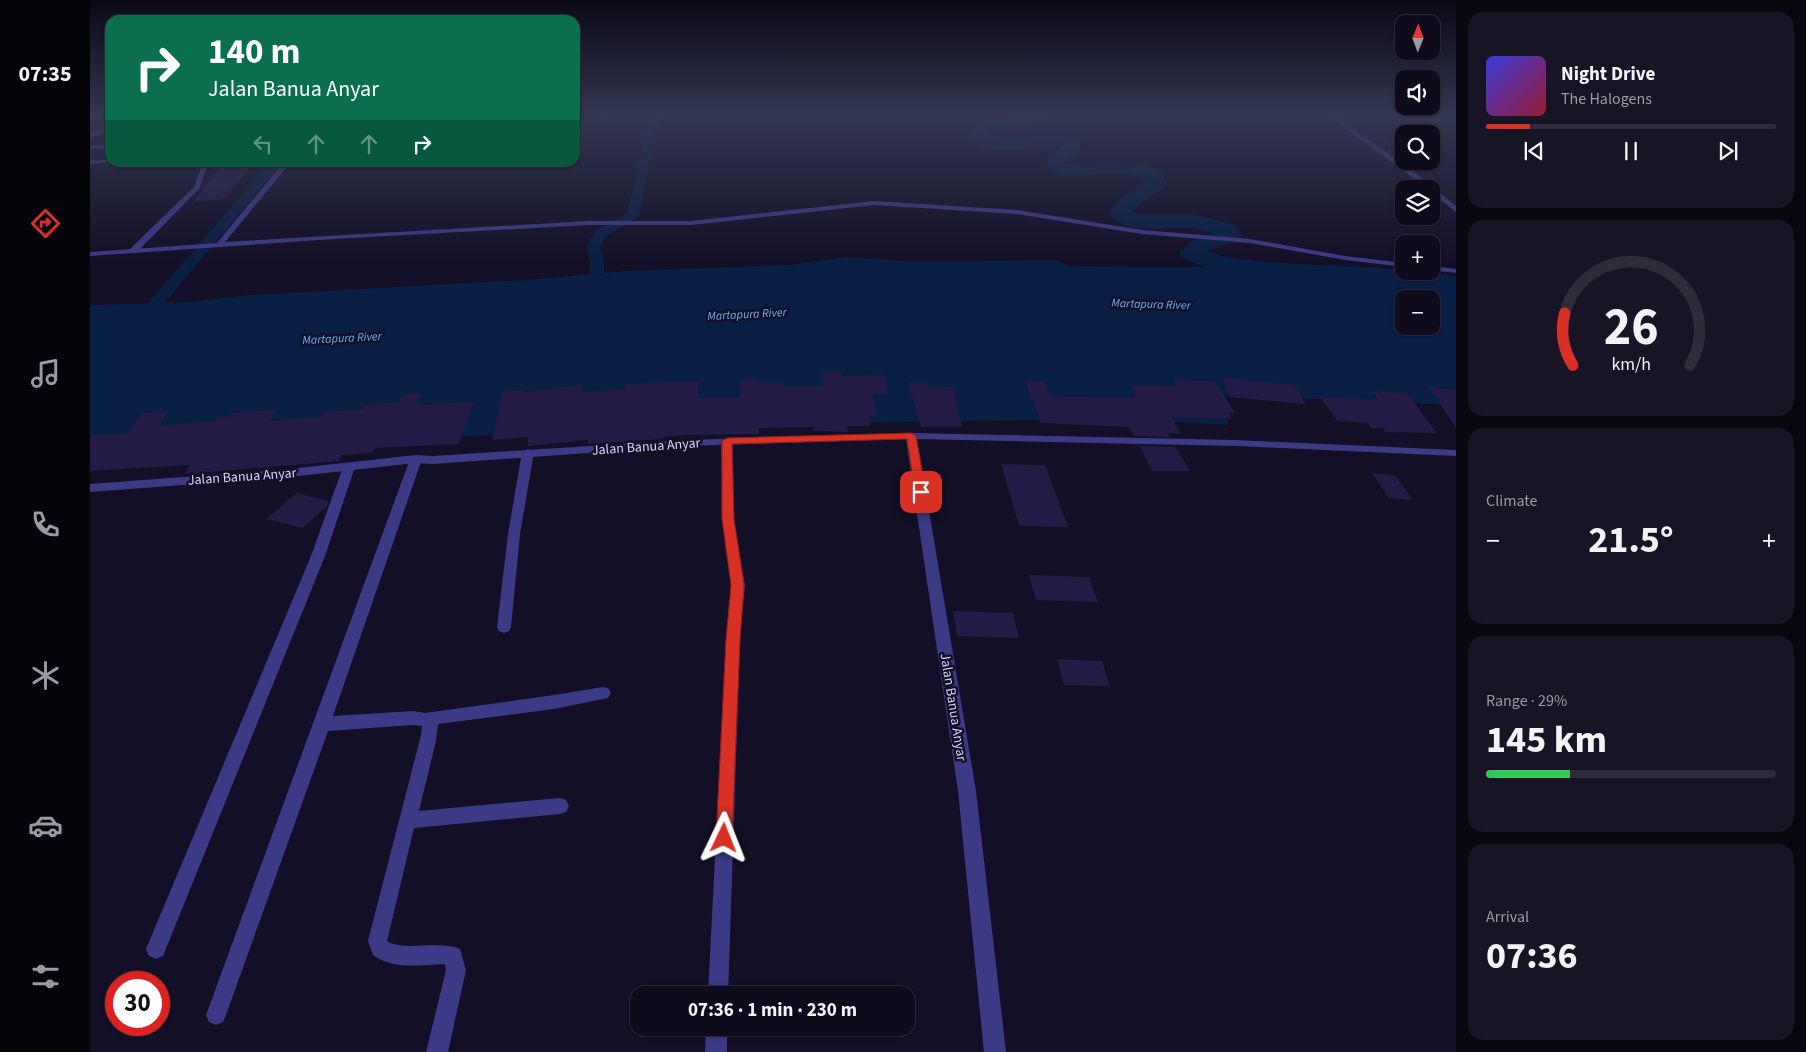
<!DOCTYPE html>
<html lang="en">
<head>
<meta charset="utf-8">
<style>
	:root { --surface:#0e0b1c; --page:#171425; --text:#f1f3f6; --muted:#9b9ba3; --line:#2e2b3b; --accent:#d93025 }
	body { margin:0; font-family:"Source Sans 3",sans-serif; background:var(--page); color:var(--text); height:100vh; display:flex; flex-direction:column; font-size:19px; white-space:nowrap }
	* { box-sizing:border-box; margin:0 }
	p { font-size:16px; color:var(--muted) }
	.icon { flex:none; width:28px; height:28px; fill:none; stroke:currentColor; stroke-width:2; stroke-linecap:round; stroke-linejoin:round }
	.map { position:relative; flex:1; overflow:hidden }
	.side { display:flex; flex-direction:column; gap:12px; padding:12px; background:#08060f; width:350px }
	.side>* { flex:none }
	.hud { position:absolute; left:15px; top:15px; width:475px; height:152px; border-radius:15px; box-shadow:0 1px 4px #0004,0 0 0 1px var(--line); background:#0b6e4f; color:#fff; overflow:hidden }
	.needle { width:32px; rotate:1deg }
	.tools { position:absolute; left:1305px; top:15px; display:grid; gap:10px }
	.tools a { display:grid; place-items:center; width:45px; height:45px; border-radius:10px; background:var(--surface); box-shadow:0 1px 4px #0004,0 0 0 1px var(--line); font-size:25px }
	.speed { position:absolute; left:15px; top:971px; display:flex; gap:10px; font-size:25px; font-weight:700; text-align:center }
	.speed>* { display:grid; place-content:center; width:65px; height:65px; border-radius:50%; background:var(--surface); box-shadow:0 1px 4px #0004,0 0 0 1px var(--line); line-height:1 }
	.speed .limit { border:8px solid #d22; background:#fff; color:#111 }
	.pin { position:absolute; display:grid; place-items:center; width:42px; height:42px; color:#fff; margin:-21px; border-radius:10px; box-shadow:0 2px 8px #0006 }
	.me { position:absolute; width:55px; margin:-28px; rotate:2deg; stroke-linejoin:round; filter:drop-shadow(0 0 4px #0008) }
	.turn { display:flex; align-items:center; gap:18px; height:105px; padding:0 20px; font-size:22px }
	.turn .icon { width:65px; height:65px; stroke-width:2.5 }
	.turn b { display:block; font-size:35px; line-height:42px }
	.lanes { display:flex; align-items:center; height:48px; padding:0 20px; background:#0003; justify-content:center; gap:25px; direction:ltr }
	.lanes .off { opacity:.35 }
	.big { font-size:38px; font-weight:700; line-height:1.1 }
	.side .tile { flex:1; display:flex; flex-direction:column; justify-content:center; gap:8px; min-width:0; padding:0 18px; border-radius:15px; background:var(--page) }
	.side .dial { align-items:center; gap:0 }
	.dial svg { height:130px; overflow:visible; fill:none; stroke:var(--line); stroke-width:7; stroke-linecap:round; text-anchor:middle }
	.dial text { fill:var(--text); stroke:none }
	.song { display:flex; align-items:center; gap:15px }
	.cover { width:60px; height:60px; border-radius:8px; background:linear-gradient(135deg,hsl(240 70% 55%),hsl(350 70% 35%)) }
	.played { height:5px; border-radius:2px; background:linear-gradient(90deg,var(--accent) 15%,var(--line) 15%) }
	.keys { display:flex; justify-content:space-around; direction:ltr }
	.heat { display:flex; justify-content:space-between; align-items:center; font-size:28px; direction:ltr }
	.charge { height:8px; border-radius:4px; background:linear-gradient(90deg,#34c759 29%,var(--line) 0) }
	.trip { position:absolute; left:540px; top:986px; width:285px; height:50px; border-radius:15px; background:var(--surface); box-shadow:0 1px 4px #0004,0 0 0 1px var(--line); font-weight:700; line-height:50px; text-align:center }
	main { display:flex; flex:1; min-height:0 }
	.tab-bar { display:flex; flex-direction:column; width:90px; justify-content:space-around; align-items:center; background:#06040b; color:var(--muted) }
	.tab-bar .icon { width:35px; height:35px }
	.tab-bar .active { color:var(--accent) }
	.tab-bar b { font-size:22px; color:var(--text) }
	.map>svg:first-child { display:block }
</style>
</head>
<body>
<main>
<nav class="tab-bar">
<b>07:35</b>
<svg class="icon active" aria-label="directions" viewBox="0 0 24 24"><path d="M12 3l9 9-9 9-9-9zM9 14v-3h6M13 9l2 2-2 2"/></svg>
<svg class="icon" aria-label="music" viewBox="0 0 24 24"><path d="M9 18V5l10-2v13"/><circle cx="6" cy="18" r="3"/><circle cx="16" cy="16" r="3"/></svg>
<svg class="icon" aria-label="phone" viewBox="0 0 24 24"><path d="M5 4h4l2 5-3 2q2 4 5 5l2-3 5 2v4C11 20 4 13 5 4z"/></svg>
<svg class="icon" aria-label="climate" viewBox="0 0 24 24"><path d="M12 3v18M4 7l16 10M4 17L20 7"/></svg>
<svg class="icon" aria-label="car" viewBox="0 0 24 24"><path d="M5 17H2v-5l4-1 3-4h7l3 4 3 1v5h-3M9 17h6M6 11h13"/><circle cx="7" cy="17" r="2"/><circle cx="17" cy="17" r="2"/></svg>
<svg class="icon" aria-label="filters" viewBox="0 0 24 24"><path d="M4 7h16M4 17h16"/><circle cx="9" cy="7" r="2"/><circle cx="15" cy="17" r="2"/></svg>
</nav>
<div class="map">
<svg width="1366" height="1052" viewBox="0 0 1366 1052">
	<rect width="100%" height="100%" fill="#130f26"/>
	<path fill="#0a1f44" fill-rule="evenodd" d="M757 257 821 261 965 260 979 266 1060 267H1126L1139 258 1190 263 1291 268 1366 276V405L1136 395 1138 425 1067 421 946 420 584 425 324 439 0 464V305L99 302 160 295 436 280 537 271 699 265ZM1314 299H1341V326H1314Z"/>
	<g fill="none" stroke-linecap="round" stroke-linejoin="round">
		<path fill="#0a1f44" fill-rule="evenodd" d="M568 114H578L570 125 562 130 565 141 549 216 516 236 510 247 514 261 515 305 513 308H501L499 305 500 261 496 247 506 230 537 214 555 141 552 129Z
			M180 162H192L52 330H40L38 327 40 324Z"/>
		<path fill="#0a1f44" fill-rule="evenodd" d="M938 114H954L958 118 955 122 899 131 897 134C921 145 980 126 994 146L989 153 973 162 976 164C1002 163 1066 153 1077 183 1069 195 1052 199 1042 211L1048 214H1102L1145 225 1153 235 1149 240 1118 251C1153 263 1163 263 1180 298L1176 304 1167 306 1158 304 1148 286 1139 276 1092 258 1089 253 1102 241 1123 233C1116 231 1108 228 1100 228 1074 226 1036 237 1019 212 1031 195 1042 192 1056 180 1045 175 1034 173 1022 173 1001 173 964 185 953 162L961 153 971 148C947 145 893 159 877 136L887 123Z"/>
	</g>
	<path fill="#241b47" d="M162 164 135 199 103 202 132 166Z
		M732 372H751V376L794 375 798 394H783L787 416H779L780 426H757L758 432 724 431 723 427 669 428V434L596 435 573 437V439L498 444V440L438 446V437L402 440 413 391 434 390V392L492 385 491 392 536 390V384L608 381 609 398 650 397 651 380H669V383H694V387L734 386Z
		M1132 378 1205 385 1215 404 1139 397Z
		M1084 380 1125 381 1145 413H1139L1142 419 1081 417 1091 434 1078 433 1080 437 1044 436 1039 427 951 423 935 381H954L960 396 1046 398 1040 385 1088 387Z
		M818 383H838L840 388 863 387 872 427H831Z
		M1339 387 1366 390V428Z
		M1282 391 1317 393 1347 433 1295 432 1293 428H1281L1277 423 1248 421 1229 397 1289 400Z
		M313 394H331L326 405 384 402 369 444 284 448 282 453 252 455 249 461 94 474 100 465 0 471V435L37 434 52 413 79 411 69 426 125 421 128 417 140 416 142 413 186 410 180 421 231 417 233 412 272 410 274 405 309 402Z
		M1049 446 1085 447 1100 471H1062Z
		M911 464 955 465 978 527 929 526Z
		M1282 473 1305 475 1323 500 1299 498Z
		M207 493 239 501 237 506 213 528 176 519Z
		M939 575 999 577 1008 602 946 600Z
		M863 611 923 613 929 638 867 636Z
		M967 659 1012 661 1020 686 974 685Z"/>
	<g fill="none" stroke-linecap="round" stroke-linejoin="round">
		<path fill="#3d3a85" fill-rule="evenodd" d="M9 114H16L0 121V117Z
			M511 114H517L514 120 509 119Z
			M636 114H641L642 116 637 117Z
			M671 114H676L672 118 669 116Z
			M1236 114H1241L1322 170 1366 206V212L1341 192V189H1338Z
			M20 126V130L0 138V134Z
			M0 145H20V149H0Z
			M0 160H20V162H23L0 164Z
			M113 162H119L109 189 46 253H40V249L104 187Z
			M637 438 643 441 644 519 655 585 650 640 638 995H618L636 640 641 585 632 519 631 441Z
			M438 449 444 452 430 534 421 627 419 631 414 633 409 631 407 627 418 534 432 452Z
			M326 455 332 459 243 716 323 711 335 713 464 695 513 687 518 688 521 693 518 698 513 699 464 709 348 724 346 741 329 811 470 798 476 800 479 806 476 812 470 814 324 828 297 941C313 952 348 940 370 949L376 970 358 1052H336L356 970 355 964C331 965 303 970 283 955L278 941 331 735 332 726 323 725 238 731 136 1015 133 1022 126 1025 119 1022 116 1015 320 459Z
			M259 463 265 467 235 556 73 956 66 959 59 956 56 949 221 556 253 467Z
			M616 1028H637V1052H615Z"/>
		<path fill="#3d3a85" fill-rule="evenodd" d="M194 162H201L135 242 499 221H602L784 201 927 210 1052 230 1160 239 1255 256 1314 263V267L1255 260 1160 243 1052 234 927 214 784 205 602 225H499L243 239 0 256V252L127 243Z
			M1341 266 1366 269V273L1341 270Z
			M821 433 1146 440 1366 450V456L1146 446 827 439 886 791 916 1052H894L868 791 816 439 595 446 343 464 326 463 199 477 0 492V484L199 469 326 455 343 456 595 440Z"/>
	</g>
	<linearGradient id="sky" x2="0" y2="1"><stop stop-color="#0a0815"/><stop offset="0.44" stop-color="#333752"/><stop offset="1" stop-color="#333752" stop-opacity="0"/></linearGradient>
	<rect width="1366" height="261" fill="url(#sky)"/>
	<path fill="#d93025" stroke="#8d1f18" d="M821 433 826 436 836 492 831 495 825 492 817 439 642 444 644 519 654 585 650 640 642 838 640 844 634 846 628 844 626 838 636 640 641 585 632 519V441L637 438Z"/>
	<g text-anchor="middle" stroke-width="5" stroke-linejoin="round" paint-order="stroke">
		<g font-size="12" font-style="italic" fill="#62b6ff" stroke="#130f26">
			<text transform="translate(1061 304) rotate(2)" y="4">Martapura River</text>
			<text transform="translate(657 314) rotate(-3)" y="4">Martapura River</text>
			<text transform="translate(252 338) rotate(-3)" y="4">Martapura River</text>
		</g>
		<g font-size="14" fill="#d9d4ff" stroke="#130f26">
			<text transform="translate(556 446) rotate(-4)" y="5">Jalan Banua Anyar</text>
			<text transform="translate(152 476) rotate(-4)" y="5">Jalan Banua Anyar</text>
			<text transform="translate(864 707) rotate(81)" y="5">Jalan Banua Anyar</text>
		</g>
	</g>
</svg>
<div class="tools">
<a><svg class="needle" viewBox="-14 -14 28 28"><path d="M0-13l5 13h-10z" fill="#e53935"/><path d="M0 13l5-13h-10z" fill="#9b9ba3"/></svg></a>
<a><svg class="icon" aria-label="sound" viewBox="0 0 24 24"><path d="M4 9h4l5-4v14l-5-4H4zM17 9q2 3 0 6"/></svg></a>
<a><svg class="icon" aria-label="search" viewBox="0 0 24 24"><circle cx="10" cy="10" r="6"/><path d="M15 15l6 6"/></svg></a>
<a><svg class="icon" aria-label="layers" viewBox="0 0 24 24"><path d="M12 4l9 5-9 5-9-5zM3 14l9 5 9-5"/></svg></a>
<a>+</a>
<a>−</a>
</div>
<div class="speed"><div class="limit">30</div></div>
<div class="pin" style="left:831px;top:492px;background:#d93025"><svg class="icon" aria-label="arrive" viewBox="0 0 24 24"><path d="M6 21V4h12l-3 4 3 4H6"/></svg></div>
<svg class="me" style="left:634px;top:838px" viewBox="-20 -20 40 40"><path d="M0-17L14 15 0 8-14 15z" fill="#d93025" stroke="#fff" stroke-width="4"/></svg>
<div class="trip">07:36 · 1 min · 230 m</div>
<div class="hud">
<div class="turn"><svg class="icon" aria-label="right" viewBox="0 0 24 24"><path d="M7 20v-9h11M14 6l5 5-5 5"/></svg><div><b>140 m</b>Jalan Banua Anyar</div></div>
<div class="lanes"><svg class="icon off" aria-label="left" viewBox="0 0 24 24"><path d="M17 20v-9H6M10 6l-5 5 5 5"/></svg><svg class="icon off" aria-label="ahead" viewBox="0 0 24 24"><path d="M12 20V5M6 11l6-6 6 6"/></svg><svg class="icon off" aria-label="ahead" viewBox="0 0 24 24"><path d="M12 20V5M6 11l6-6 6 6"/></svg><svg class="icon" aria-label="right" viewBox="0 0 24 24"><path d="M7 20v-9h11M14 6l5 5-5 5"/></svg></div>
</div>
</div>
<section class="side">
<div class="tile">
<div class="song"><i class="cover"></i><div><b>Night Drive</b><p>The Halogens</p></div></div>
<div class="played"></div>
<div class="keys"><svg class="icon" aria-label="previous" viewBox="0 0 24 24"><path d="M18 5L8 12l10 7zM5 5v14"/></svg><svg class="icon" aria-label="pause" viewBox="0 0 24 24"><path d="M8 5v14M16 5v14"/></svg><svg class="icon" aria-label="next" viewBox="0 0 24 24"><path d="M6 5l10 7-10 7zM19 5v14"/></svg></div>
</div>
<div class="tile dial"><svg viewBox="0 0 100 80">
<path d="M14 69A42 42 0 1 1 86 69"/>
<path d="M14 69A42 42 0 0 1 9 37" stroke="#d93025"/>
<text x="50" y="56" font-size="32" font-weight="700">26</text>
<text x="50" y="72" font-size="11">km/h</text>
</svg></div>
<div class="tile"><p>Climate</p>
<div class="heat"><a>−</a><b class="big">21.5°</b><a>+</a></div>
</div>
<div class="tile"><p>Range · 29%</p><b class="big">145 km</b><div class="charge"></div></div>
<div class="tile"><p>Arrival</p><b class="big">07:36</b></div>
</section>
</main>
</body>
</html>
